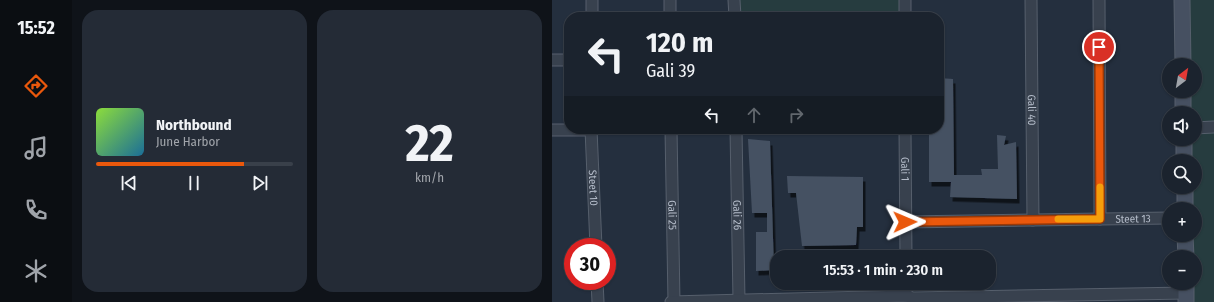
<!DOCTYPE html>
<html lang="en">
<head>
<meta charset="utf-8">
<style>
	:root { --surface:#1b232e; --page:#242b36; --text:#f1f3f6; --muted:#a0a4aa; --line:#39404a; --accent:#ea580c }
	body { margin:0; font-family:"Fira Sans Condensed",sans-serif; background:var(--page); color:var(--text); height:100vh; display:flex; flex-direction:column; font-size:15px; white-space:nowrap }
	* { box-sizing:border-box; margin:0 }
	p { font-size:13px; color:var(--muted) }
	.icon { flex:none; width:22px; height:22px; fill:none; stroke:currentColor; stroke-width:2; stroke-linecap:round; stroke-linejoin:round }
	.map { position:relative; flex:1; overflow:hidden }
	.panel { display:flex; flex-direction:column; gap:10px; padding:10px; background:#0f1319; width:480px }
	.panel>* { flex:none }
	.hud { position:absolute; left:12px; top:12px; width:380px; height:122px; border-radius:16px; box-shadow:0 1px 3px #0004,0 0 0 1px var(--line); background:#1b232e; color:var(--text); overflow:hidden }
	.needle { width:26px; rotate:31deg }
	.controls { position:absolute; left:610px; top:58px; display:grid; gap:8px }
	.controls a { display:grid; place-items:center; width:40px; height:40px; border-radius:50%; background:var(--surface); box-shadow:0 1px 3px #0004,0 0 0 1px var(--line); font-size:20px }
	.speed { position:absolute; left:12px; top:238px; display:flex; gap:8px; font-size:20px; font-weight:700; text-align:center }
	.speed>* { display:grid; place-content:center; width:52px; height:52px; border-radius:50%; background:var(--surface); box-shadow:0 1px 3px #0004,0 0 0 1px var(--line); line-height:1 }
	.speed .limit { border:6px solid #d22; background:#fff; color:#111 }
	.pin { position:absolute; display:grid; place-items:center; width:34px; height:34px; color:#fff; margin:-17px; border:2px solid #fff; border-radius:50%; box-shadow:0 1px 4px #0007 }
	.me { position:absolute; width:44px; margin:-22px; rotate:89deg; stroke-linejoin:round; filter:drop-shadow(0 0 3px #0008) }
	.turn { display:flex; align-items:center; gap:14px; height:84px; padding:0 16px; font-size:18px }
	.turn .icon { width:52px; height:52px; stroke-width:2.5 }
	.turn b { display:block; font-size:28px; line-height:34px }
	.lanes { display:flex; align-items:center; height:38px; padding:0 16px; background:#0003; justify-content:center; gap:20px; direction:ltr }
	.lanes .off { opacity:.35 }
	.panel .tile { flex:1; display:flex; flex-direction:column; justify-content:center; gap:6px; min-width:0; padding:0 14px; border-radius:16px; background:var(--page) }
	.panel .dial { align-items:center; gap:0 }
	.dial b { font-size:52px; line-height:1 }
	.song { display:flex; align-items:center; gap:12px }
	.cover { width:48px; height:48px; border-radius:6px; background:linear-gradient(135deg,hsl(90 70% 55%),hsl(200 70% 35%)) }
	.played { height:4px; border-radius:2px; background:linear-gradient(90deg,var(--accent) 75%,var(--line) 75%) }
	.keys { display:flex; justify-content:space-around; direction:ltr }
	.panel .tiles { flex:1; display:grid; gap:10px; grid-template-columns:repeat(2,1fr) }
	.trip { position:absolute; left:218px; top:250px; width:226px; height:40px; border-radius:16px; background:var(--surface); box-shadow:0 1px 3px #0004,0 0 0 1px var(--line); font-weight:600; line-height:40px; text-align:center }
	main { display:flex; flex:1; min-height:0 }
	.menu { display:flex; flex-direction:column; width:72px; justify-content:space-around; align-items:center; background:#0b0e12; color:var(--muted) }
	.menu .icon { width:28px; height:28px }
	.menu .selected { color:var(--accent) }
	.menu b { font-size:18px; color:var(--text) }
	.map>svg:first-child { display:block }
</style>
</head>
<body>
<main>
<nav class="menu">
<b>15:52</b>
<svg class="icon selected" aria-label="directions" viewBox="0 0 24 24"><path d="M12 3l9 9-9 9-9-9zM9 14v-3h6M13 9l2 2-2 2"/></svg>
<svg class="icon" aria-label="music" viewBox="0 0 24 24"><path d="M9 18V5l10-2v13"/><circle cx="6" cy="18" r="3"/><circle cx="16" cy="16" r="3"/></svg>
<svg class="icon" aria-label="phone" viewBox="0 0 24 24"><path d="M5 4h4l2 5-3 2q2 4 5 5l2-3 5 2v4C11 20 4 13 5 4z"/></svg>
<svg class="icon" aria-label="climate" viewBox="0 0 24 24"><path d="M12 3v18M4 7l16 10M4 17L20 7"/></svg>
</nav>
<section class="panel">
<div class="tiles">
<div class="tile">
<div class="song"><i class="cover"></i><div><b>Northbound</b><p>June Harbor</p></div></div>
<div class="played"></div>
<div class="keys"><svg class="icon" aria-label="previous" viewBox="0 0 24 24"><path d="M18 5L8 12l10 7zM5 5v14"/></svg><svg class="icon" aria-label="pause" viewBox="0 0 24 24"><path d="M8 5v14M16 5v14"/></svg><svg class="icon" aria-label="next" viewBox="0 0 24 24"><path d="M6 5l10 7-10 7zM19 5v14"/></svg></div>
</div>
<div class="tile dial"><b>22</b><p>km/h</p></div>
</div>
</section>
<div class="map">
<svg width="662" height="302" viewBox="0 0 662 302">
	<defs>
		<filter id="shadow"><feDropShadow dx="2.5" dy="4.5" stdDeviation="0" flood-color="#0009"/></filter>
	</defs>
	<rect width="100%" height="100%" fill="#242f3e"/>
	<path fill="#263c3f" d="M186 0H348V17H186Z
		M635 0H662V302H641L640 283H643V257H639V235H643V209H637V187H643V161H636V139H643V113H636L635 91H643V65H635Z"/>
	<path fill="#455162" filter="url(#shadow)" d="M387 78 401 79 402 175H430L429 169H446L445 135 454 136 452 145 464 142 465 199 398 197 399 182H377V129H387Z
		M196 139 218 141 222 270 204 271V232H215V213H200Z
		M235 176 311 177V227H305L304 245 250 246 244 193H236Z"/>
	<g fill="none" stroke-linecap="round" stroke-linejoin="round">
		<defs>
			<g id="street">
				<path d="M118 0V17"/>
				<path d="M182 0 183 17"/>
				<path d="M353 0V17"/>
				<path id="s1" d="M479 0 481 220"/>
				<path d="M547 0 548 219"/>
				<path d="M40 17V0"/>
				<path d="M0 60H17"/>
				<path d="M643 128 662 127"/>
				<path id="s2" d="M39 129 44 247"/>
				<path id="s3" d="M119 129 122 302"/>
				<path id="s4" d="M184 129 187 300"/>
				<path id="s5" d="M353 129 354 257"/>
				<path d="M0 130H39"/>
				<path id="s6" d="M353 222 617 218"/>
				<path d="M45 281 46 302"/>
				<path d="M354 283V296"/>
				<path d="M119 302 354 296 361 298 634 293"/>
			</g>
			<path id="secondary" d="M630 0 631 65
				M631 91V113
				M632 139V161
				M633 187V209
				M633 235 634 257
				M634 283V302"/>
		</defs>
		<use href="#street" stroke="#565f6c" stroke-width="13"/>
		<use href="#secondary" stroke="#565f6c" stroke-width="17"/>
		<use href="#street" stroke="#38414e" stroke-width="11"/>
		<use href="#secondary" stroke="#465061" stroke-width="15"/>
	</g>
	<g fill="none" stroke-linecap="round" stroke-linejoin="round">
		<defs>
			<path id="route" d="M353 222 548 219 547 47"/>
		</defs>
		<use href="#route" stroke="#983908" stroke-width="10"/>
		<use href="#route" stroke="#ea580c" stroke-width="7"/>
		<path stroke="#f59e0b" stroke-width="7" d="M506 219H548V187"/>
	</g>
	<g text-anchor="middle" stroke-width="4" stroke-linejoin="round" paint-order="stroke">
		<g font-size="11" fill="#b4bcc9" stroke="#1d2633">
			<text dy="4" stroke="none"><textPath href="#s1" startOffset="110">Gali 40</textPath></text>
			<text dy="4" stroke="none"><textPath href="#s5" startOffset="40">Gali 1</textPath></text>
			<text dy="4" stroke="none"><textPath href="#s2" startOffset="59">Steet 10</textPath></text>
			<text dy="4" stroke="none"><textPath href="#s3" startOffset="86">Gali 25</textPath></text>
			<text dy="4" stroke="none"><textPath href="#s4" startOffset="86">Gali 26</textPath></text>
			<text dy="4" stroke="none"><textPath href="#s6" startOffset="228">Steet 13</textPath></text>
		</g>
	</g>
</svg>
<div class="controls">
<a><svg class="needle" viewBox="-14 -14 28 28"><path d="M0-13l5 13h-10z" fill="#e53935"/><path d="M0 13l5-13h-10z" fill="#a0a4aa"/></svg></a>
<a><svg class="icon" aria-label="sound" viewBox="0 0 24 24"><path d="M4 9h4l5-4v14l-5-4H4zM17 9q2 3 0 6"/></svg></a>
<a><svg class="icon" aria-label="search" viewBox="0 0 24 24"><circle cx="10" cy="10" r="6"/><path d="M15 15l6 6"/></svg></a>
<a>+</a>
<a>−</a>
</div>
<div class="speed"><div class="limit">30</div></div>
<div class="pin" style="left:547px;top:47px;background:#d93025"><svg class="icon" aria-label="arrive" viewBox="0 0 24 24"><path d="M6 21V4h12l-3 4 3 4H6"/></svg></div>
<svg class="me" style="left:353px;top:222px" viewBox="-20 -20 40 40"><path d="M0-17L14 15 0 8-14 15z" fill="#ea580c" stroke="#fff" stroke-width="4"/></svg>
<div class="trip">15:53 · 1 min · 230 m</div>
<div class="hud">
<div class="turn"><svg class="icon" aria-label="left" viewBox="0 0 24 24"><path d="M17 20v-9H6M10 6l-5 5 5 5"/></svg><div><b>120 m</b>Gali 39</div></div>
<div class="lanes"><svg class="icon" aria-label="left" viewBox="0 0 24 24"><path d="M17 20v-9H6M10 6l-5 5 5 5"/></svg><svg class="icon off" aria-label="ahead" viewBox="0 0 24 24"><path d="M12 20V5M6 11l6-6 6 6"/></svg><svg class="icon off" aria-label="right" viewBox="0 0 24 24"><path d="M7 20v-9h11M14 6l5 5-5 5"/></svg></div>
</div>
</div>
</main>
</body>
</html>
